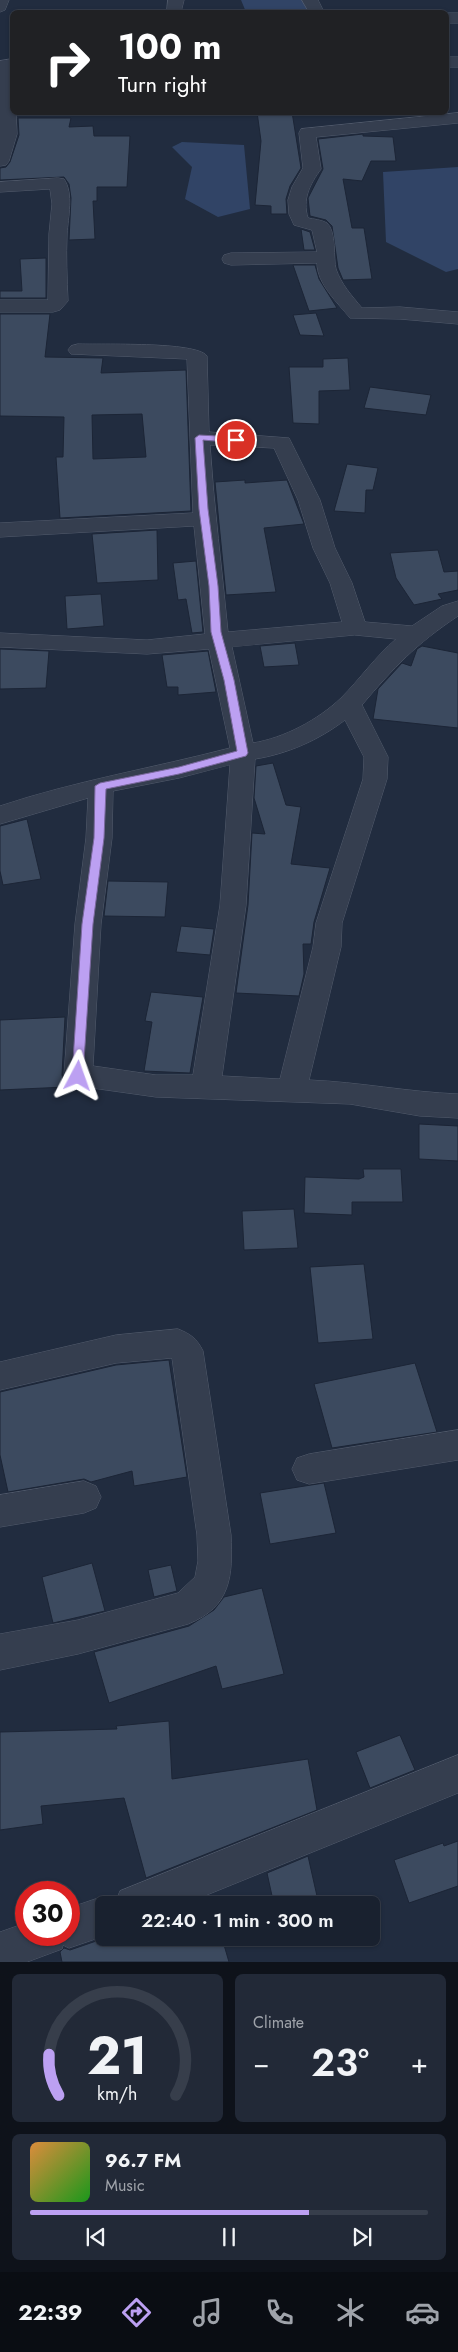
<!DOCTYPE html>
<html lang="en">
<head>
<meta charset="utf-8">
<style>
	:root { --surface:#19212f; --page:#222937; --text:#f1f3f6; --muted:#9fa3aa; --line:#373e4b; --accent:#bca0f2 }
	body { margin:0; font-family:Jost,sans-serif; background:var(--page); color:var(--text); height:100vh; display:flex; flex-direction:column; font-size:19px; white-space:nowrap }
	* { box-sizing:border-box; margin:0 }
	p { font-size:16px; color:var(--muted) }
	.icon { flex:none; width:28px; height:28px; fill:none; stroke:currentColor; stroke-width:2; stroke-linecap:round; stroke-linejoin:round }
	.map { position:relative; height:1962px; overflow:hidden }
	.side { display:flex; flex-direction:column; gap:12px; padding:12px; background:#0e121a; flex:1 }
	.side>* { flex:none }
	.banner { position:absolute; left:10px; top:10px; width:439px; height:105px; border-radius:8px; box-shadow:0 1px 4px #0004,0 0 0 1px var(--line); background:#202124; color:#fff; overflow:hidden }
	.speed { position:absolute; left:15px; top:1881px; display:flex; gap:10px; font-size:25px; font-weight:700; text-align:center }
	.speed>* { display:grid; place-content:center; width:65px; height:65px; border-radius:50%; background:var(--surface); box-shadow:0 1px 4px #0004,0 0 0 1px var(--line); line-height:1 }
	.speed .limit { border:8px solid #d22; background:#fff; color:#111 }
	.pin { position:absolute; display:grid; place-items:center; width:42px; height:42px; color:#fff; margin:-21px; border:2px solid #fff; border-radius:50%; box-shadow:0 1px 5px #0007 }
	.me { position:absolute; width:55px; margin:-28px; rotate:4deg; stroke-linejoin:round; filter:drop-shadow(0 0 4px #0008) }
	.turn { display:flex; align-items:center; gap:18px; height:105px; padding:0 25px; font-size:22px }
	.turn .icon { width:65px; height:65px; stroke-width:2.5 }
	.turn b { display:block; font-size:35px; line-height:42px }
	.big { font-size:38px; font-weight:600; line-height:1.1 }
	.side .tile { flex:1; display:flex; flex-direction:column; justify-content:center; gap:8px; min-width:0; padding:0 18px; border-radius:8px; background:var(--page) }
	.side .dial { align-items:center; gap:0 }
	.dial svg { height:130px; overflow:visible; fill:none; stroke:var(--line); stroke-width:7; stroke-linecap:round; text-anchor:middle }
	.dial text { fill:var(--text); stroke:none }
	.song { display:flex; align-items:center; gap:15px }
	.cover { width:60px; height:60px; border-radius:8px; background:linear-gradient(135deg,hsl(30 70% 55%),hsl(120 70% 35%)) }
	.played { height:5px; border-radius:2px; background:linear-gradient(90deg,var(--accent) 70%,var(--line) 70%) }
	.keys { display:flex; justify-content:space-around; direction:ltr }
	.heat { display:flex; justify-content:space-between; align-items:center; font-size:28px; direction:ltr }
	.side .tiles { flex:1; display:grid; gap:12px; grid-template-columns:1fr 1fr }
	.tile:last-child { grid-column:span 2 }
	.trip { position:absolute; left:95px; top:1896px; width:285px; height:50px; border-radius:8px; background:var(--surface); box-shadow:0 1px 4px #0004,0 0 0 1px var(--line); font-weight:600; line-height:50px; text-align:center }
	.tabs { display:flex; height:80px; justify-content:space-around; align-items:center; background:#0a0d13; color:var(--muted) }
	.tabs .icon { width:35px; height:35px }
	.tabs .current { color:var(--accent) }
	.tabs b { font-size:22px; color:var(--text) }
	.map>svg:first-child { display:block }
</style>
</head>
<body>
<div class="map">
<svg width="458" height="1962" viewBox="0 0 458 1962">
	<rect width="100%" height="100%" fill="#212c3f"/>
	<path fill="#314466" d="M241 0H314L317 12H246Z
		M182 142 244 145 250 209 218 217 185 199 192 167 172 147Z
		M458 167V269L446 272 386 242 383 172Z"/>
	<path fill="#3c4a5f" stroke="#1c2536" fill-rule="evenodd" d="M257 112H292L301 168 290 186 286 199 287 214H271V206L255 205 261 141Z
		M18 118H71L69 127 93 126 94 136H130L127 187H97V201H93L95 239 69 240 71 198 69 184 64 177 0 180V168L6 167 10 162 19 135Z
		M363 134V136L393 137 396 161H371L362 181 343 179 352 228H364L372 279 343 280 338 268 332 226 326 220 310 216 308 198 323 169 318 139Z
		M301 229 310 232 315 250H304Z
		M46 258V298H0V291H22L20 259Z
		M293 265H315L319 279 337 308 309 311Z
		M316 313 324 336 300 335 293 315Z
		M0 314H50L45 357 103 358 101 373 186 370 191 511 60 518 56 457H63L64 417 0 416ZM142 414 146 457 93 459 92 415Z
		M348 358 350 390 319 391V424L293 423 289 367H323V359Z
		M370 387 431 395 426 415 364 408Z
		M347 464 378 468 373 490H366L365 513 334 511Z
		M245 480V483L287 480 304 524 264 528 276 592 226 595 215 482Z
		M157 530 158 580 97 583 92 534Z
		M438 550 444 572 458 571V590L438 594 442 599 414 605 396 578 390 553Z
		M196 561 203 632 192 633 186 599 178 600 173 563Z
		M101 594 104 626 67 629 65 596Z
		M295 643 299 665 264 667 260 646Z
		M422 646 458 653V728L373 719 378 689 402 663 411 666 417 649Z
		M0 649 49 651 46 688 0 689Z
		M208 651 216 692 178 695V687H167L162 655Z
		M273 763 286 805 301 807 291 864 330 868 314 922 311 944H303L304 974 299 996 236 993 248 905 252 833 265 834 254 798 256 766Z
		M27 819 41 879 3 885 0 871V826Z
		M108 881 168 882 165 917 104 916Z
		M181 926 214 929 210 955 176 952Z
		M151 992 203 997 190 1073 144 1071 152 1022 145 1021Z
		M65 1017 62 1075 66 1087 0 1090V1020Z
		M419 1124 458 1126V1161L419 1159Z
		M363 1169H401L403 1202H352V1215L304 1213 305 1177 359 1179 364 1177Z
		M294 1209 298 1248 244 1250 242 1211Z
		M364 1264 373 1339 318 1343 310 1267Z
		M169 1360 187 1477 134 1486 132 1471 91 1482 84 1479 8 1492 0 1455V1392L116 1365Z
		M415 1363 437 1432 332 1448 314 1384Z
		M324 1483 336 1533 270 1544 260 1493Z
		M92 1563 105 1611 53 1623 42 1577Z
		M171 1565 177 1591 154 1597 148 1570Z
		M262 1588 284 1674 222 1689 216 1666 109 1703 94 1652 189 1626 214 1610 224 1597Z
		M169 1721 172 1779 308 1759 317 1810 146 1878 124 1798 41 1806 43 1824 0 1830V1732L117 1729 116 1726Z
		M400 1735 415 1770 370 1788 356 1752Z
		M458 1841V1886L409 1903 394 1860 443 1843 444 1846Z
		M308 1856 319 1905H274L267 1873Z
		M209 1896 212 1905H187Z
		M105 1938H222L229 1962H62L60 1952 64 1948 70 1950Z
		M282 1938H316L283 1946Z"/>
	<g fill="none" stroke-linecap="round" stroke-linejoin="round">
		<defs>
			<path id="minor" d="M0 0H9L5 10 0 12Z
				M168 0H184L181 12H167Z
				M302 0H318L324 12H309Z
				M446 13H458V23H446Z
				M446 57H458V67H446Z
				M12 59V112H16L17 134 9 161 6 165 0 166V61Z
				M458 113V123L316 137 321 169C310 184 302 199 308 218 313 219 322 220 327 223 337 232 333 259 336 269 341 284 352 296 362 308L400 307 458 312V324L400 319 350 318C338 303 317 284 317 263L231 265 224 263 222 259 224 255 231 253 317 252 312 230 294 225 289 214 288 200 292 187 303 168 299 133 301 129Z
				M58 178 64 179C74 194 68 217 67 234 66 256 67 279 68 301L60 310 53 312H0V300H48L49 234 52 204 50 189 0 192V182Z
				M78 344C100 345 196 341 207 356L209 432 289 438 320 500 335 548 352 583 365 622 412 626 442 606 458 601V616C416 644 394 667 362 705L388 757 387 779 342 923 341 947 309 1080C359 1082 408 1092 458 1094V1118L420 1116 350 1104 156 1097 78 1086 68 1083 64 1075 75 924 86 838 88 798 0 824V806C75 781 153 768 230 748L209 649 147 654 0 647V633L147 640 205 634 194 526 0 537V523L193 513 187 359 71 354 68 350 71 346ZM210 445 274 448 298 500 313 548 330 583 342 622 228 632C222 569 214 508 210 445ZM355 635 396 639C375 657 360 679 341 698 318 720 284 738 253 743L232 647ZM345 720 364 757 363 779 316 923 313 947 280 1079 222 1076 246 905 255 759C287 754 319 740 345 720ZM230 765 220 905 193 1075H156L93 1066 101 924 112 838 113 791 179 778Z
				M178 1329C191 1334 197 1339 203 1351L231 1535C233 1576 231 1607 188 1624L78 1654 0 1670V1634L78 1620 178 1593 195 1577 198 1561 197 1535 172 1358 116 1363 0 1390V1362L116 1335Z
				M458 1430V1460L309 1484 297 1480 292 1469 297 1458 309 1454Z
				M84 1481 96 1486 101 1497 96 1508 84 1513 0 1527V1495Z
				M458 1755V1793L182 1905H104V1936L69 1948 63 1945 62 1949 27 1962H0V1932L26 1923V1935H69V1908L104 1896 116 1901 120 1891Z"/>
		</defs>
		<use href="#minor" stroke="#535c6d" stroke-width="1"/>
		<use href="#minor" fill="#353e4f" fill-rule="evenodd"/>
	</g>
	<path fill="#bca0f2" stroke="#7a689d" d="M199 435 236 437 240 440 236 443 203 440 208 509 218 586 221 632 234 680 248 753 246 756 179 774 106 789 104 838 93 924 83 1076 78 1080 72 1076 82 924 94 838 95 786 100 783 179 767 237 751 224 680 211 632 209 586 199 509 195 438Z"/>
</svg>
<div class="speed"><div class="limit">30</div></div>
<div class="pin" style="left:236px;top:440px;background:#d93025"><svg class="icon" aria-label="arrive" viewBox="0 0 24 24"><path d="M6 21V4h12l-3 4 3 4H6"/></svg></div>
<svg class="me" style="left:78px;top:1076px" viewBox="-20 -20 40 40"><path d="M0-17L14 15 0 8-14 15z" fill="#bca0f2" stroke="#fff" stroke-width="4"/></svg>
<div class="trip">22:40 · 1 min · 300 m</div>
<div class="banner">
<div class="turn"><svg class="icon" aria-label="right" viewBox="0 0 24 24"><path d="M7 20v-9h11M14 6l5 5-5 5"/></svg><div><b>100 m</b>Turn right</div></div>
</div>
</div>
<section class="side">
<div class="tiles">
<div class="tile dial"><svg viewBox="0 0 100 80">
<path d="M14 69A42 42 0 1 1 86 69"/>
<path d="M14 69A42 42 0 0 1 8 44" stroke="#bca0f2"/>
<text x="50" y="56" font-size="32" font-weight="700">21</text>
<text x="50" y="72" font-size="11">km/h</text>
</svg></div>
<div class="tile"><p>Climate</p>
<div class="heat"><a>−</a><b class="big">23°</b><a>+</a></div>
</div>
<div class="tile">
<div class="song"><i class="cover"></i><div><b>96.7 FM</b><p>Music</p></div></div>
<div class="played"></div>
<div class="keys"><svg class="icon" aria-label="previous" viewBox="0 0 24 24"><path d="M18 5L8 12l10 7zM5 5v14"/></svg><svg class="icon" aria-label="pause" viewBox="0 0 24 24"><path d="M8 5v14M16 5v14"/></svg><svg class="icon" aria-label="next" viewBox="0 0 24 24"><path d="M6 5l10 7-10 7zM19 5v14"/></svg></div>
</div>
</div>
</section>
<nav class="tabs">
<b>22:39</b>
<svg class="icon current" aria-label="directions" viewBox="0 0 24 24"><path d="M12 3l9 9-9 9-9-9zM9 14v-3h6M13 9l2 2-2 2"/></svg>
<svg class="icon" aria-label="music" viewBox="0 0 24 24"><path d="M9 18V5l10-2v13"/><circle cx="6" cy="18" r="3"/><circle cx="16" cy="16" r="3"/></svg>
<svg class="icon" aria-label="phone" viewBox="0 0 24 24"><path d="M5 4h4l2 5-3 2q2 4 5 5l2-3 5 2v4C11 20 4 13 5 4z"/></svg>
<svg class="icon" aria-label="climate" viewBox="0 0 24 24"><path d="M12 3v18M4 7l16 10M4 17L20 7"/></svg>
<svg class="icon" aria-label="car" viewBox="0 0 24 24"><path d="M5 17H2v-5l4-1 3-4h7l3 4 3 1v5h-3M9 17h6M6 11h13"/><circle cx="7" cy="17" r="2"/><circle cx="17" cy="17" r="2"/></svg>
</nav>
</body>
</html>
